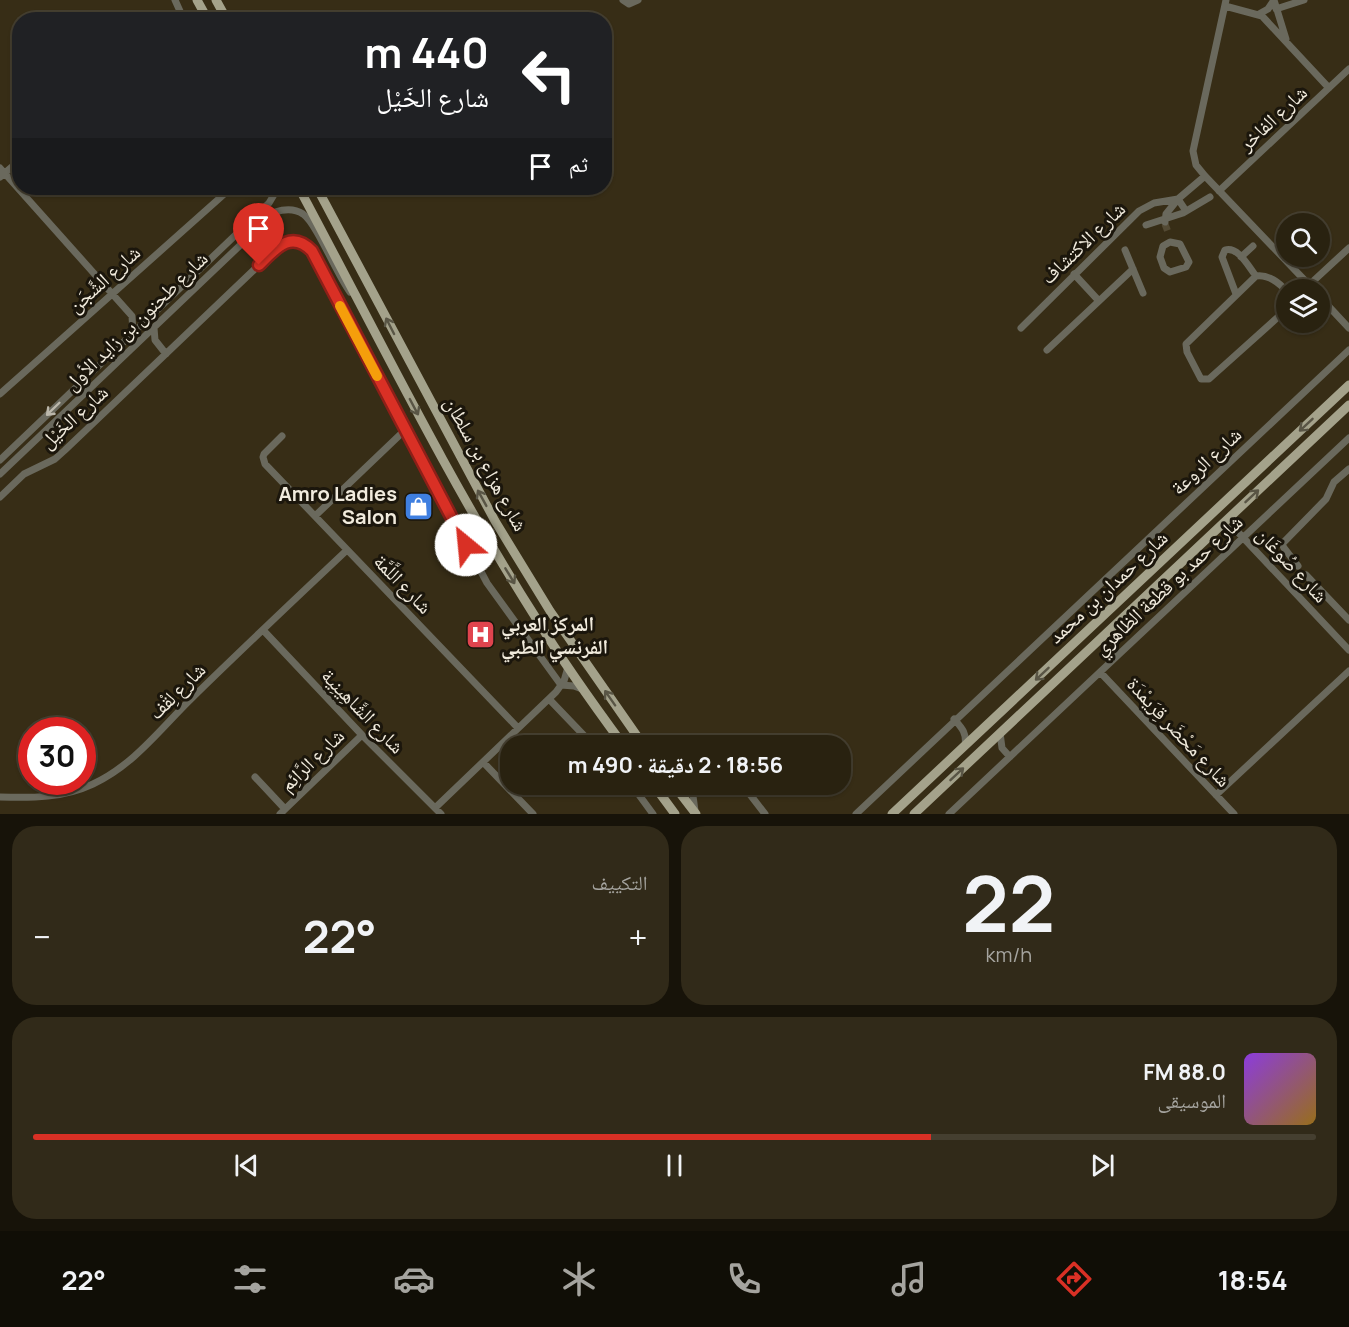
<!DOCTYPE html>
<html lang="ar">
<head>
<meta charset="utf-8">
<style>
	:root { --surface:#292210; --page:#312a19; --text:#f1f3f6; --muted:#a5a49f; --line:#453f30; --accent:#d93025 }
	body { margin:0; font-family:Manrope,"Noto Naskh Arabic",sans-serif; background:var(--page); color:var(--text); direction:rtl; height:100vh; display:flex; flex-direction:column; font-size:22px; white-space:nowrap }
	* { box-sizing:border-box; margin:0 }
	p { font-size:20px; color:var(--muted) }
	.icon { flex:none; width:33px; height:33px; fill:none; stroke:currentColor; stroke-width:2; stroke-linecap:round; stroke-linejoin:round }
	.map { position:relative; height:814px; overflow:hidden; direction:ltr }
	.drawer { display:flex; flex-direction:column; gap:12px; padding:12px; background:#171309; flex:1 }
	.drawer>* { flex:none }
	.top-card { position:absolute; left:12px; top:12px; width:600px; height:183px; border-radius:24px; box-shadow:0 2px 4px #0004,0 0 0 2px var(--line); direction:rtl; background:#202124; color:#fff; overflow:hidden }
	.fabs { position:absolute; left:1276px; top:213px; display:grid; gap:12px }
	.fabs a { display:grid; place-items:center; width:54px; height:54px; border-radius:50%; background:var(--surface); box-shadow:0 2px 4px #0004,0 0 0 2px var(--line); font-size:30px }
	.speed { position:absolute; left:18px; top:717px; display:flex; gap:12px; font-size:30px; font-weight:700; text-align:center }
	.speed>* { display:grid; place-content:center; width:78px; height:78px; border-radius:50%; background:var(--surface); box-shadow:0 2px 4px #0004,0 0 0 2px var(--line); line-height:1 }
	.speed .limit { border:9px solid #d22; background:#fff; color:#111 }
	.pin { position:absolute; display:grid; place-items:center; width:51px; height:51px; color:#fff; margin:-62px -26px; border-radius:50% 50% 50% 0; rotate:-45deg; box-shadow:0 0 6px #0007 }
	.pin .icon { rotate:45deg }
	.me { position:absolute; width:66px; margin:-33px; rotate:332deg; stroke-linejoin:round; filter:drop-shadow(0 0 4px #0008) }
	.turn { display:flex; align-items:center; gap:21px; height:126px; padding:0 24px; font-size:27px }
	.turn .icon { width:78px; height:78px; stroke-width:2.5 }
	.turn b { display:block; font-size:42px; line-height:51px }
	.then { display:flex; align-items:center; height:57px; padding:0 24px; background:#0003; gap:12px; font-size:22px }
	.big { font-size:45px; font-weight:700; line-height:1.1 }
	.drawer .tile { flex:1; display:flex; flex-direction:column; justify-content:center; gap:9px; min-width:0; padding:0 21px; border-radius:24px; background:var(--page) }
	.drawer .dial { align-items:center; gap:0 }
	.dial b { font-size:78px; line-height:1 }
	.song { display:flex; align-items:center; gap:18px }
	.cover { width:72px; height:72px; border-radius:9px; background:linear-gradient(135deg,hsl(270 70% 55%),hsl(40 70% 35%)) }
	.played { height:6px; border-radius:3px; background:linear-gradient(90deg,var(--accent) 70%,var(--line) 70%) }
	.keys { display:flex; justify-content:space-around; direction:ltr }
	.heat { display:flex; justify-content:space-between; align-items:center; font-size:33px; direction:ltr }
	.drawer .tiles { flex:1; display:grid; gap:12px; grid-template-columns:1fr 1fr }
	.tile:last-child { grid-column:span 2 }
	.trip { position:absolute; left:500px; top:735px; width:351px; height:60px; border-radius:24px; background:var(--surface); box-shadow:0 2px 4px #0004,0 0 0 2px var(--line); font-weight:700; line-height:60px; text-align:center; direction:rtl }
	.menu { display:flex; height:96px; justify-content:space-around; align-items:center; background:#100e06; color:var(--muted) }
	.menu .icon { width:42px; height:42px }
	.menu .on { color:var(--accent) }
	.menu b { font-size:27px; color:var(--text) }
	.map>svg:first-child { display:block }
</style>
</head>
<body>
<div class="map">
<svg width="1349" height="814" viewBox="0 0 1349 814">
	<rect width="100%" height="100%" fill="#372d16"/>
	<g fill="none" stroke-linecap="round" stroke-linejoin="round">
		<path stroke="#534a34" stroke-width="7" stroke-dasharray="7 3.5" stroke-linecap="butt" d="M1165 224 1168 232"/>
		<path stroke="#6a695d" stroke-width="7" d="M175 0 184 20
			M623 0 629 4 638 0
			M1226 0 1193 151 1196 165 1205 176 1314 290
			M1274 0 1286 39
			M1225 6 1262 16 1329 88
			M1276 9 1304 0
			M1259 14 1268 9 1274 0
			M0 168 132 316 133 333
			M0 177 20 160
			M1219 191 1349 69
			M1165 222 1166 214 1178 199 1186 211
			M1146 225 1183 213 1210 197
			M1170 242 1180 244 1189 262 1186 267 1170 272 1164 268 1160 257 1163 246Z
			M1125 250 1143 293
			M1241 257 1253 246
			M1074 274 1099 301
			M1309 285 1349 248
			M1287 292C1280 283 1268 274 1256 276L1186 344 1187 352 1201 379H1209L1287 309
			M1236 294 1222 257 1225 250C1238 246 1248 266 1256 276
			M1320 297 1349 328
			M154 328 155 340 166 354
			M1021 328 1139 211 1154 203 1178 199 1205 176
			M1047 350 1133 269
			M0 394 231 188
			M282 436 264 454 263 457 265 464 518 728
			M0 460 269 203 278 188
			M0 474 275 212C285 209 294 208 303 214 317 224 337 275 350 292
			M0 497 24 474 55 459 65 450 279 246C294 237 307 243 316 257L487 583 561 685
			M315 516 405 430
			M1220 527 1235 529 1349 650
			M1298 566 1284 548 1282 544 1326 499 1334 482 1349 469
			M1306 575 1349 620
			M263 630 362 735 441 814
			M1100 672 1234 814
			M561 685 574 686 582 689
			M549 699 594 746
			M954 719C962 728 967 733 965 746
			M1000 733 1002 748 1010 757
			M483 762 533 814
			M255 777 285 809
			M631 784 653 814
			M681 784H695
			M742 784 765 814
			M1216 795 1349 671
			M0 797C33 798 63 798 93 784 134 765 161 728 192 698 243 648 295 599 347 550
			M435 808 556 692 564 681 568 667
			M695 811 693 796 697 784
			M280 814 362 735
			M856 814 1349 350
			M949 814 1349 438"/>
		<path stroke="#a4a28b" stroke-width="9" d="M197 0 208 20
			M216 0 227 20
			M299 188C376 332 448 480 536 618 563 662 593 704 624 746
			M317 188 495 521 550 611 644 746
			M653 784 675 814
			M673 784 696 814
			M892 814 1349 385
			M914 814 1349 405"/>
	</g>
	<defs><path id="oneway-shaft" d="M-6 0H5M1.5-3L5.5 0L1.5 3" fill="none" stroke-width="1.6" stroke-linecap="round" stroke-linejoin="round" transform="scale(1.5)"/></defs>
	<g stroke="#595545">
		<use href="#oneway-shaft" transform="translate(390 326) rotate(-117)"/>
		<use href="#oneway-shaft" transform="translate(414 407) rotate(62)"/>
		<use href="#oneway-shaft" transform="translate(1306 425) rotate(137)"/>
		<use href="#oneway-shaft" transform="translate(1252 496) rotate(-43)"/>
		<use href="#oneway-shaft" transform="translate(482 498) rotate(-119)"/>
		<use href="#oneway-shaft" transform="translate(510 576) rotate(59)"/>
		<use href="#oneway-shaft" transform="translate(1042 674) rotate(137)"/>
		<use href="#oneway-shaft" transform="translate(610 698) rotate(-125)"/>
		<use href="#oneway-shaft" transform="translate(957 774) rotate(-43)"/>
	</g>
	<use stroke="#bbb7aa" href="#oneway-shaft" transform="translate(53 409) rotate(136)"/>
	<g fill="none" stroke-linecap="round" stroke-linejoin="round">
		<defs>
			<path id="route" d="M259 265C275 249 291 229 312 251L466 545"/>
		</defs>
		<use href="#route" stroke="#8d1f18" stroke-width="15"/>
		<use href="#route" stroke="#d93025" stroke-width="10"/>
		<path stroke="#f59e0b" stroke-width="10" d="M340 306 377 376"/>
	</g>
	<defs>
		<symbol id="shop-square" viewBox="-11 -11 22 22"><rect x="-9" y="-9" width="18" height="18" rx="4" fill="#3f7fe0" stroke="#1b160c"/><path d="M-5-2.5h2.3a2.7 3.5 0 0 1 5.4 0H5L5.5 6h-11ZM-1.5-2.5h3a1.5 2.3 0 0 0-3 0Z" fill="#fff"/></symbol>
		<symbol id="hospital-square" viewBox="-11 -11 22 22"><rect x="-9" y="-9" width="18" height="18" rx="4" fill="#e0444e" stroke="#1b160c"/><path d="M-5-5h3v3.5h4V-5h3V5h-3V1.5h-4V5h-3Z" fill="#fff"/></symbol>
	</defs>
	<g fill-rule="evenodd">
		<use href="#shop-square" x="402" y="490" width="33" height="33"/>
		<use href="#hospital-square" x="464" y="618" width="33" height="33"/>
	</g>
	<g text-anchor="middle" stroke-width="6" stroke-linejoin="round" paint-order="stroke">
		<g font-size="20" fill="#f1ebdd" stroke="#1b160c">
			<text transform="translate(1273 118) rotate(-43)" y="7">شارع الفاخر</text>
			<text transform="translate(1083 243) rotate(-44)" y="7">شارع الاكتشاف</text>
			<text transform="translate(104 279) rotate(-42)" y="7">شارع الشَّجَن</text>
			<text transform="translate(136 321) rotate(-44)" y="7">شارع طحنون بن زايد الأول</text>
			<text transform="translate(74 417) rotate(-42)" y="7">شارع الخَيْل</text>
			<text transform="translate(1206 461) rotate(-43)" y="7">شارع الروعة</text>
			<text transform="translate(486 464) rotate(61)" y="7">شارع هزاع بن سلطان</text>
			<text transform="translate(1292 565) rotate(47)" y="7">شارع صُوغَان</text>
			<text transform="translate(403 584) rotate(46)" y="7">شارع اللَّمَّة</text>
			<text transform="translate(1168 585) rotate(-43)" y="7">شارع حمد بو قطعة الظاهري</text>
			<text transform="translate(1108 587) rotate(-43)" y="7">شارع حمدان بن محمد</text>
			<text transform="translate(177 691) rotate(-45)" y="7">شارع لِقْف</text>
			<text transform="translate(363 711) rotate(46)" y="7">شارع الشَّاهِينِية</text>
			<text transform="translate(1179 732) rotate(47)" y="7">شارع مَحْضَر قِرَيمْدَة</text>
			<text transform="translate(312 760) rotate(-44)" y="7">شارع الرَّائِم</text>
		</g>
		<g font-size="20" font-weight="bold" fill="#f1ebdd" stroke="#1b160c" text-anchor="end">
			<text x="397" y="501">Amro Ladies<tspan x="397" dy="23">Salon</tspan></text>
			<text x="501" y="631" text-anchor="start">المركز العربي<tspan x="501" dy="23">الفرنسي الطبي</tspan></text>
		</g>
	</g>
</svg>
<div class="fabs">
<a><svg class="icon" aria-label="search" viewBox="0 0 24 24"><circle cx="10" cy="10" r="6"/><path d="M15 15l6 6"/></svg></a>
<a><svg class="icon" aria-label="layers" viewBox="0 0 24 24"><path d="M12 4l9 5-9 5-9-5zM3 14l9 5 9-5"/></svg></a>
</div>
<div class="speed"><div class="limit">30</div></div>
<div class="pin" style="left:259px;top:265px;background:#d93025"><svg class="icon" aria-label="arrive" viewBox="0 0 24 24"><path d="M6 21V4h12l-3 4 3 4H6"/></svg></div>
<svg class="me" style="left:466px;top:545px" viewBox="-20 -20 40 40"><circle r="19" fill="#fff"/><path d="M0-13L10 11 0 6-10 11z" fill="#d93025"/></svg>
<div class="trip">18:56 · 2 دقيقة · 490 m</div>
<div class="top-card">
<div class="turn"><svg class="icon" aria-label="left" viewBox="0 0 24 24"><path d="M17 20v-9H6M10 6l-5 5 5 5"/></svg><div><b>440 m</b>شارع الخَيْل</div></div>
<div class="then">ثم<svg class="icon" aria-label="arrive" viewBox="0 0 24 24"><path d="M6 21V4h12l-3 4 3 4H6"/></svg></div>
</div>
</div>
<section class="drawer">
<div class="tiles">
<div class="tile dial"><b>22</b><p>km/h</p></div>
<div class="tile"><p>التكييف</p>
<div class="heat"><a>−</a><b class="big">22°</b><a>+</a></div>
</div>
<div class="tile">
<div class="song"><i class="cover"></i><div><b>88.0 FM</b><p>الموسيقى</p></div></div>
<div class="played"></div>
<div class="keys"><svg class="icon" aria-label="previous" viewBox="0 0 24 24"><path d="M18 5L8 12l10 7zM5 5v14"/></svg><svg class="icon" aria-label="pause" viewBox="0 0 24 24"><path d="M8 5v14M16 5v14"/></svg><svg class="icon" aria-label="next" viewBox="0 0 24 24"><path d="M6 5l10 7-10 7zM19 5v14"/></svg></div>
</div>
</div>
</section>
<nav class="menu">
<b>18:54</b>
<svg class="icon on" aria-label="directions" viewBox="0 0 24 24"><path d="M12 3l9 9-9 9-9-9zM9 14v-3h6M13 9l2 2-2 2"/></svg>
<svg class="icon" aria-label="music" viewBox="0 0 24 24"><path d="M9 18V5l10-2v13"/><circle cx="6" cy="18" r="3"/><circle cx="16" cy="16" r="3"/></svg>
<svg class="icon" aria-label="phone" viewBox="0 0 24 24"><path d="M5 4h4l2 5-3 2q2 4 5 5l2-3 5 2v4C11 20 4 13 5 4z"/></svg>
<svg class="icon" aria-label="climate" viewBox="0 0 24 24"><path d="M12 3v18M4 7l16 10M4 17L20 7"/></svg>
<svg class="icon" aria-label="car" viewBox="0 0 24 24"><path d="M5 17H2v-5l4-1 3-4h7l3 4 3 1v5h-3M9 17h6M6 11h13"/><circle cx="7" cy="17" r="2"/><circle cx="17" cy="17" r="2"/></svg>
<svg class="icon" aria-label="filters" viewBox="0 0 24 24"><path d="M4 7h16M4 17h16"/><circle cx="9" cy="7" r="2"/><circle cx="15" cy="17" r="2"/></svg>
<b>22°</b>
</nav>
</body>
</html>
